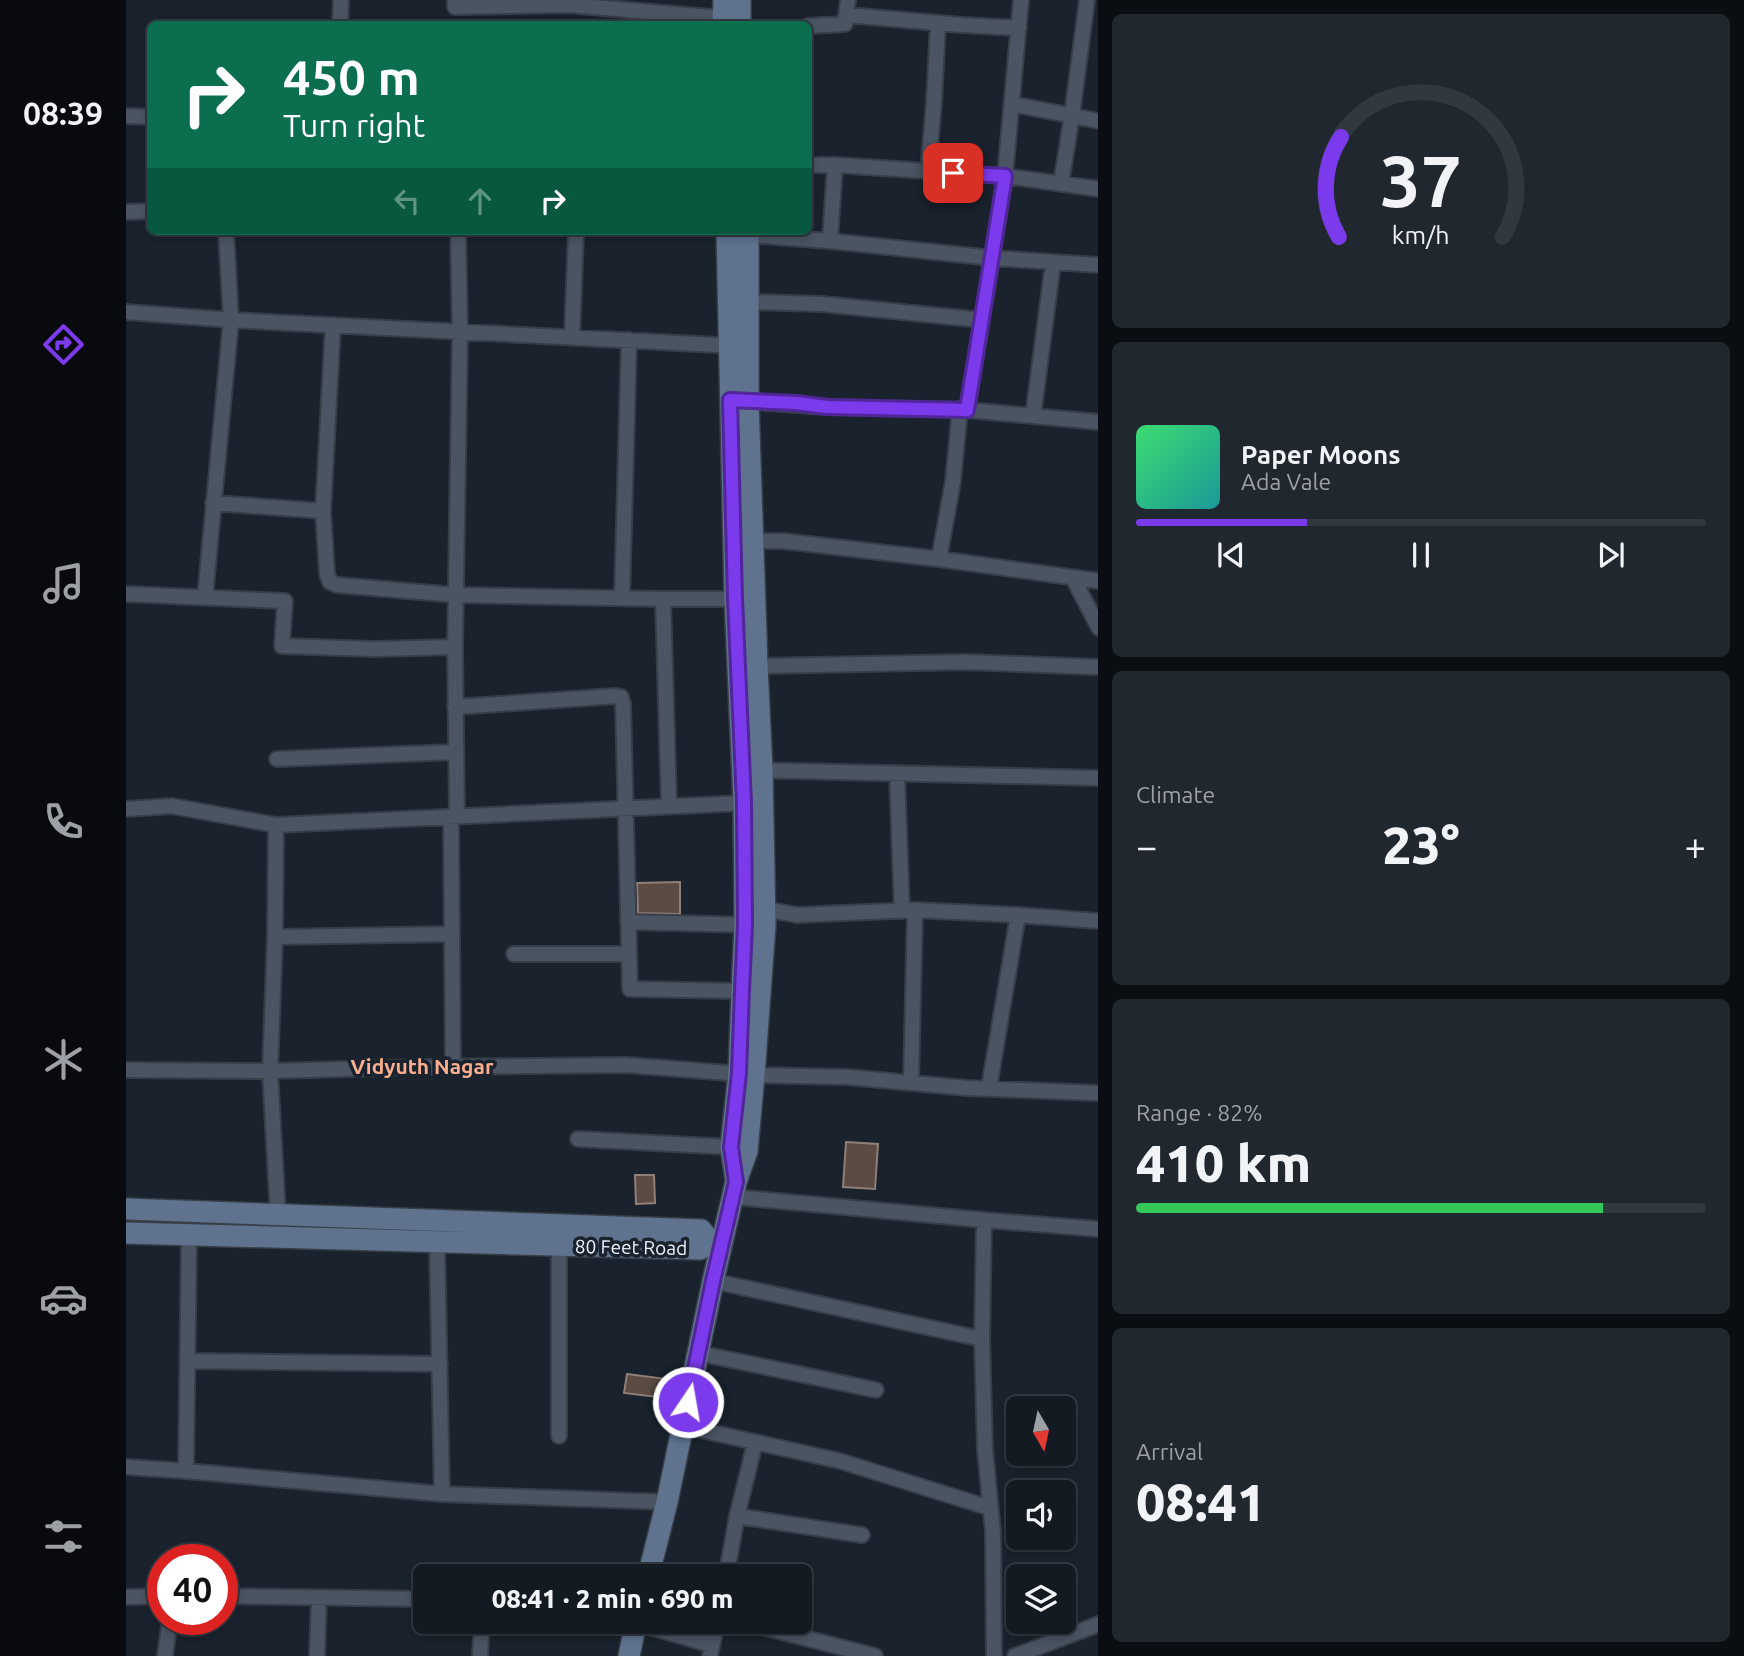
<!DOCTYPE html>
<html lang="en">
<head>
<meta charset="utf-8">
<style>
	:root { --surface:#131a22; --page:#20272f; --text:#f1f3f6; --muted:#9da1a5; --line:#323840; --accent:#7c3aed }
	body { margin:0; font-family:Ubuntu,sans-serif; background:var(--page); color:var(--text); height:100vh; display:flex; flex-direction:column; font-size:26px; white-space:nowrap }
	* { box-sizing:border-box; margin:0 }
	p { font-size:23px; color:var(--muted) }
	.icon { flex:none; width:38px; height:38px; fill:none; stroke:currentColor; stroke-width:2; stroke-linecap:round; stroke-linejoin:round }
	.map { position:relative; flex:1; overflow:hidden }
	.sheet { display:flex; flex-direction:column; gap:14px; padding:14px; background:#0a0e13; width:646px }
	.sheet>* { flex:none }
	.banner { position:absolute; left:21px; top:21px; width:665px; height:214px; border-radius:10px; box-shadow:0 4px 10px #0003,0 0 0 2px var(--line); background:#0b6e4f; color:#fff; overflow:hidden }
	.needle { width:46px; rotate:171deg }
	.tools { position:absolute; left:880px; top:1396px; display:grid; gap:14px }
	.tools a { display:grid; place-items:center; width:70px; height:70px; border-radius:10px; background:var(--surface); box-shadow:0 4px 10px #0003,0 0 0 2px var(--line); font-size:35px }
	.speed { position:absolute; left:21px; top:1544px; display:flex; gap:14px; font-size:35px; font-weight:700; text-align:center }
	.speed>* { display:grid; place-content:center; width:91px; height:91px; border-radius:50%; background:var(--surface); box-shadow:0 4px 10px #0003,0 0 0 2px var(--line); line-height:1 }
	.speed .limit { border:10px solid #d22; background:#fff; color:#111 }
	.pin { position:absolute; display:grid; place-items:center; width:60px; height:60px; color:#fff; margin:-30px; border-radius:14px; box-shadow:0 4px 10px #0006 }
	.me { position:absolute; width:77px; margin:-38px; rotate:12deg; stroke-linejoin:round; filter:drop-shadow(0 0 5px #0008) }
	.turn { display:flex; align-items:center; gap:24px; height:147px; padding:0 21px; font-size:32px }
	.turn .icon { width:91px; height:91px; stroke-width:2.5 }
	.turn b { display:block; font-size:49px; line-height:60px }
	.lanes { display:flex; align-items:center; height:66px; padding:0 21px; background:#0003; justify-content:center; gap:35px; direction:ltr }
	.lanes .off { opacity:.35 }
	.big { font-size:52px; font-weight:800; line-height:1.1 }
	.sheet .card { flex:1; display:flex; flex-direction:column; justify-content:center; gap:10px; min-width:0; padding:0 24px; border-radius:10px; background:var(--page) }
	.sheet .dial { align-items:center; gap:0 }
	.dial svg { height:182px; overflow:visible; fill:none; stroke:var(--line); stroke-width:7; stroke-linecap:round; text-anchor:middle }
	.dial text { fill:var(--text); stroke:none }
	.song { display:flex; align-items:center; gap:21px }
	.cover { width:84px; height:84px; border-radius:10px; background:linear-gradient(135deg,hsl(140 70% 55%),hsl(180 70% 35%)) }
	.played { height:7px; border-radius:4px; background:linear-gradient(90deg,var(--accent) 30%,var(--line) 30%) }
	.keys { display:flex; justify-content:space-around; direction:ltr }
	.heat { display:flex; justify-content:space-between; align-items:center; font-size:38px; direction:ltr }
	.charge { height:10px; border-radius:5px; background:linear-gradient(90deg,#34c759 82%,var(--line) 0) }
	.trip { position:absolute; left:287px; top:1564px; width:399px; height:70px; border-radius:10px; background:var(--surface); box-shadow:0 4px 10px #0003,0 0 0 2px var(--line); font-weight:800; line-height:70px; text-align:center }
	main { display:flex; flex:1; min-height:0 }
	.tabs { display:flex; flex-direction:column; width:126px; justify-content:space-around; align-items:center; background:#080a0e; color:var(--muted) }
	.tabs .icon { width:49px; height:49px }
	.tabs .current { color:var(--accent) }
	.tabs b { font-size:32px; color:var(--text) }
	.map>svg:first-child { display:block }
</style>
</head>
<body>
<main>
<nav class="tabs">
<b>08:39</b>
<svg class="icon current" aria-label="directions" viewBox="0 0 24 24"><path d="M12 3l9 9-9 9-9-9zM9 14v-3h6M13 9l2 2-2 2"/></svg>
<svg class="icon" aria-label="music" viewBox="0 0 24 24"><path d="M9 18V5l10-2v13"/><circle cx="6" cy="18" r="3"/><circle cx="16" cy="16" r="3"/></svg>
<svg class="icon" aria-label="phone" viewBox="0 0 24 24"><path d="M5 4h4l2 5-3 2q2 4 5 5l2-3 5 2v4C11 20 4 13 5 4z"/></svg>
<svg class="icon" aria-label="climate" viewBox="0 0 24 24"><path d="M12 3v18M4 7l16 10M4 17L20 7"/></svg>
<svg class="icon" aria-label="car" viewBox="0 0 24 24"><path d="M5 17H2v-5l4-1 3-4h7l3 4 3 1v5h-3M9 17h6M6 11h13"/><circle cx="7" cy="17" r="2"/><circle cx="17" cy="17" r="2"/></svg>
<svg class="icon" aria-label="filters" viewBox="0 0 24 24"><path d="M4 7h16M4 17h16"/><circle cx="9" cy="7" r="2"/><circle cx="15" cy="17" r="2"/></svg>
</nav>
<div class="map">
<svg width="973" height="1656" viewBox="0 0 973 1656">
	<rect width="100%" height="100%" fill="#19222d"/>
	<path fill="#5b4b44" stroke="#917f77" stroke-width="2" d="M554 882V914L512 913 511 883Z
		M720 1142 752 1144 749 1189 717 1187Z
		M509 1175H528L529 1203 510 1204Z
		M501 1374 541 1379 539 1398 498 1393Z"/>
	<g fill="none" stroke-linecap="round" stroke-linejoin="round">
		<defs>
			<path id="street" d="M329 0V7L443 5 597 18
				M721 15 836 25 893 28
				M214 24 215 0
				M682 26 719 24 722 0
				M886 104 973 121
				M0 116 24 117
				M682 165H709L879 176 895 0
				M709 165 704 241 866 258 879 176 973 189
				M802 171 808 102 812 23
				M935 184 946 115 961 0
				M0 212 24 211
				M100 231 105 320 611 346
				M622 235 704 241
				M623 302 696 304 856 320
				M0 312 105 320 79 597
				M207 325 197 511 201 574 204 582 211 585 330 595 537 599H617
				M446 337 450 231
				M616 401 701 407 841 410 866 258 973 265
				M841 410 973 422
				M907 416 927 263
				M87 503 197 511
				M627 541H657L813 559 827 481 834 409
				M813 559 973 581
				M947 578 973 628
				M0 594 159 601 156 646 248 649 329 647 331 816
				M496 598 503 340
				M537 599 543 806
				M329 647 334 331 332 231
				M631 666 840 662 973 667
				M329 707 490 696 495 697 497 703 504 989 616 991
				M151 759 329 752
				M627 770 973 778
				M771 774 776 911
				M0 809 46 806 150 825 149 937 144 1071 296 1067 500 1065 628 1075 721 1077 841 1088 973 1093
				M325 816 327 1067
				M150 825 618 803
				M639 909 671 915 789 910 892 915 973 921
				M502 922 627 925
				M149 937 325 934
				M388 954H503
				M0 1070 144 1071 152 1215
				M785 1083 789 910
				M863 1088 892 915
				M452 1139 605 1147
				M608 1197 858 1220 973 1229
				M858 1220 856 1339 859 1450 867 1532 868 1656
				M311 1242 316 1494
				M587 1281 856 1339
				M572 1353 750 1390
				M62 1361 314 1364
				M557 1426 714 1461 864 1508
				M433 1436V1246
				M0 1467 60 1471 316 1494 541 1502
				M60 1471 63 1236
				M611 1516 736 1535
				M600 1577 611 1516 629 1443
				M96 1596 299 1599
				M0 1597 37 1596
				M617 1622 749 1656
				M510 1623 586 1645
				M39 1656 44 1619
				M191 1656 193 1598
				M354 1656 356 1622
				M584 1656 591 1622
				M889 1656 973 1624"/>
			<path id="secondary" d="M597 24 598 0
				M614 24V0
				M601 231 609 599 618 803 619 925 616 991 613 1073 605 1147 610 1180
				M0 1209 575 1230 585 1243 574 1249 0 1233
				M522 1577 541 1502 587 1281 610 1182 621 1151 628 1075 639 925 636 770 631 666 622 401V231
				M503 1656 510 1622"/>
		</defs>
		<use href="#street" stroke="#373e48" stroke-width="18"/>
		<use href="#secondary" stroke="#373e48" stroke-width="24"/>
		<use href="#street" stroke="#4a5462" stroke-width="14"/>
		<use href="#secondary" stroke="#5f738e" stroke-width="21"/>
	</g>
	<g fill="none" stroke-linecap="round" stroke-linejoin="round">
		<defs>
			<path id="route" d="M562 1402 587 1281 610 1182 605 1147 613 1073 616 991 619 925 618 803 609 599 604 400 670 403 701 407 841 410 879 176 827 173"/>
		</defs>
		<use href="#route" stroke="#51269a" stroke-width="18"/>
		<use href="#route" stroke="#7c3aed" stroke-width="12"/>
	</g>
	<g text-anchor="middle" stroke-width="7" stroke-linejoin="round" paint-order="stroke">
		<g font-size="19" fill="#edf3fb" stroke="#19222d">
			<text transform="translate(505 1247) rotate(1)" y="7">80 Feet Road</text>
		</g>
		<g font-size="21" font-weight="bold" fill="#fbae8f" stroke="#19222d">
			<text x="296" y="1074">Vidyuth Nagar</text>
		</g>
	</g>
</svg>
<div class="tools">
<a><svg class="needle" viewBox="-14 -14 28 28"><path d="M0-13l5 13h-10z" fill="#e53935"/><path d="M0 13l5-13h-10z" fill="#9da1a5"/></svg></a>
<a><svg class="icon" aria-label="sound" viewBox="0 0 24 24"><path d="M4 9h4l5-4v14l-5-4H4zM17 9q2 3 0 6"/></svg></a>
<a><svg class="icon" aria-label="layers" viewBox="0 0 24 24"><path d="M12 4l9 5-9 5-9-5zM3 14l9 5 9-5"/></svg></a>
</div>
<div class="speed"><div class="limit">40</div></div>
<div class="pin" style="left:827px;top:173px;background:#d93025"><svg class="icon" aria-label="arrive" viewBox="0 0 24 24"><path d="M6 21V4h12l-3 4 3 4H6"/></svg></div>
<svg class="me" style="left:562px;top:1402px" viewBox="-20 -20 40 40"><circle r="17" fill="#7c3aed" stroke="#fff" stroke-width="3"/><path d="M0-11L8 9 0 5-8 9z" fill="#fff"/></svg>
<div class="trip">08:41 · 2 min · 690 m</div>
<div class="banner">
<div class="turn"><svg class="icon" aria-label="right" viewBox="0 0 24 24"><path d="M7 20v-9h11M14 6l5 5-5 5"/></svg><div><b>450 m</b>Turn right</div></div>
<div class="lanes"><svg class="icon off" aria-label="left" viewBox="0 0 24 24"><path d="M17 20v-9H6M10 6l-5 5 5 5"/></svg><svg class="icon off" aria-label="ahead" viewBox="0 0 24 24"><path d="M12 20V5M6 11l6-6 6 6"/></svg><svg class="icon" aria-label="right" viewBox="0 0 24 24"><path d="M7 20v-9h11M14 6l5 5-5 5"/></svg></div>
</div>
</div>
<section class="sheet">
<div class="card dial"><svg viewBox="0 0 100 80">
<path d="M14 69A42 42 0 1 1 86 69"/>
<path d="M14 69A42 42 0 0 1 15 25" stroke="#7c3aed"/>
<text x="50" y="56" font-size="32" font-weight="700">37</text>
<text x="50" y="72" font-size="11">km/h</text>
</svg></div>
<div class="card">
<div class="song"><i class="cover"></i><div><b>Paper Moons</b><p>Ada Vale</p></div></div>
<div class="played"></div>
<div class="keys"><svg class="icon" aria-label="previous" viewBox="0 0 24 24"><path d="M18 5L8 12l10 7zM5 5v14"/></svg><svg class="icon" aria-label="pause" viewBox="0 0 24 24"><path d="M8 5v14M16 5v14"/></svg><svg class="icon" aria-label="next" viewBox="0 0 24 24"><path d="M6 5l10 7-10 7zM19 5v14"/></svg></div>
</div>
<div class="card"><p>Climate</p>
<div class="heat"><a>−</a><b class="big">23°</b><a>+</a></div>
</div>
<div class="card"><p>Range · 82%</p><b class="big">410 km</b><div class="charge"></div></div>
<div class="card"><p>Arrival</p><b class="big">08:41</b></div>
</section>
</main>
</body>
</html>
